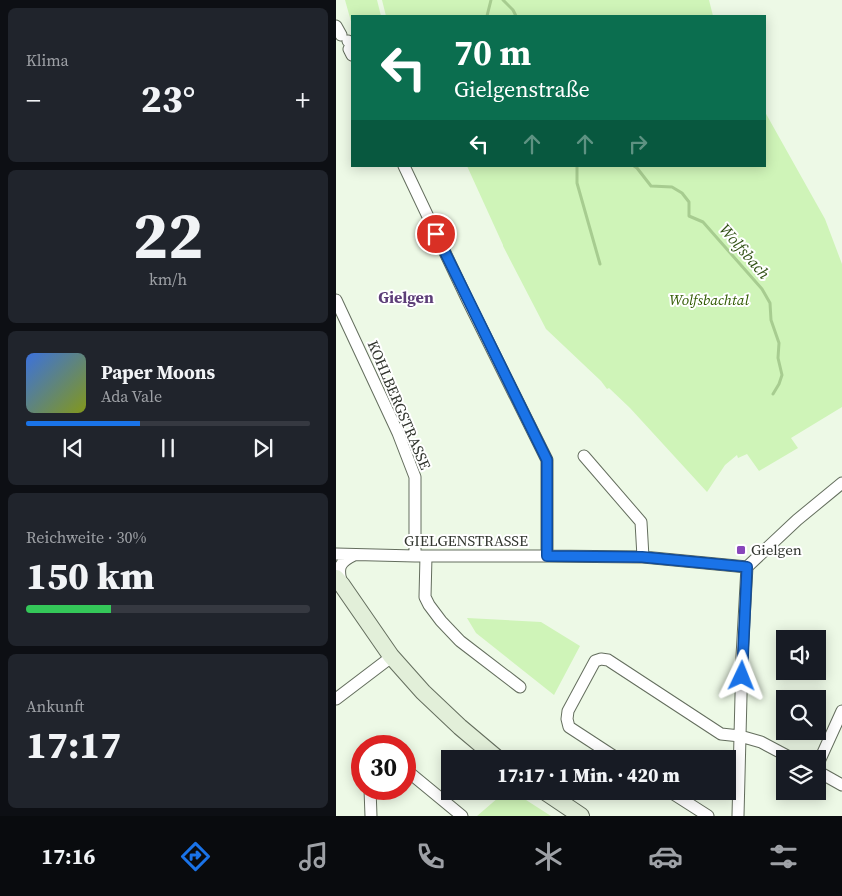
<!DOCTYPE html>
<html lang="de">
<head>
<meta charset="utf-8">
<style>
	:root { --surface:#171b24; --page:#20242c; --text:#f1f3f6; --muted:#9ea1a6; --line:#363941; --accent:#1a73e8 }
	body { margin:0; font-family:"Source Serif 4",serif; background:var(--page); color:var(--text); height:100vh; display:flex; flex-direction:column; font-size:19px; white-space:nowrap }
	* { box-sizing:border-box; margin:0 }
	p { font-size:16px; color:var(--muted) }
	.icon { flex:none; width:28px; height:28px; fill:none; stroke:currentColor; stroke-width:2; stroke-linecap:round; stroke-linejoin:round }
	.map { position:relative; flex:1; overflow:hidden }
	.side { display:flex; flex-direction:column; gap:8px; padding:8px; background:#0d0f14; width:336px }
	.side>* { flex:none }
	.top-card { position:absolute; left:15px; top:15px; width:415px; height:152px; border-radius:0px; box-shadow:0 2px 12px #0003; background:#0b6e4f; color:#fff; overflow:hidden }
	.tools { position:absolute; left:440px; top:630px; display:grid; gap:10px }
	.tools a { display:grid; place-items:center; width:50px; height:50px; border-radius:0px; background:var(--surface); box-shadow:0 2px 12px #0003; font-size:25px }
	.speed { position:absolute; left:15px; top:735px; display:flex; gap:10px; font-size:25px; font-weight:700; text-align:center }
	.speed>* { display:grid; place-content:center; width:65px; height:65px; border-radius:50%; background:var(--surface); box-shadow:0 2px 12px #0003; line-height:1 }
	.speed .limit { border:8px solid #d22; background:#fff; color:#111 }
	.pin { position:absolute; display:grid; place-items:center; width:42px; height:42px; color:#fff; margin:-21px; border:2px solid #fff; border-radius:50%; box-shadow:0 1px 5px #0007 }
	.me { position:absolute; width:55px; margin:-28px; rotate:2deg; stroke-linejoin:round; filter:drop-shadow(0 0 4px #0008) }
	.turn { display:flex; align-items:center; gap:18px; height:105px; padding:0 20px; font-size:22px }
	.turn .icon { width:65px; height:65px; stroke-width:2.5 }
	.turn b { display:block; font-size:35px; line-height:42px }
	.lanes { display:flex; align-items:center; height:48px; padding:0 20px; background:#0003; justify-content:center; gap:25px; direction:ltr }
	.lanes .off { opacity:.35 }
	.big { font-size:38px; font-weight:800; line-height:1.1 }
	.side .widget { flex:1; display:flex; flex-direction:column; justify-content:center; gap:8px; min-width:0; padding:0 18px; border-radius:8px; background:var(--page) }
	.side .dial { align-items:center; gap:0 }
	.dial b { font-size:65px; line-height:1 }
	.song { display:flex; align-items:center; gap:15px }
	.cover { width:60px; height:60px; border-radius:8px; background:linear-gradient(135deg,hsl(220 70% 55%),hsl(70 70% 35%)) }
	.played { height:5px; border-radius:2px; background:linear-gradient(90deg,var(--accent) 40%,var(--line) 40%) }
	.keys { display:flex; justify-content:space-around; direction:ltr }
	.heat { display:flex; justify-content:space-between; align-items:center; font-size:28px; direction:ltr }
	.charge { height:8px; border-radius:4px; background:linear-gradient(90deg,#34c759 30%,var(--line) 0) }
	.trip { position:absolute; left:105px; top:750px; width:295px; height:50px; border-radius:0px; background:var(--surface); box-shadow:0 2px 12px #0003; font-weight:800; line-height:50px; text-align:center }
	.tabs { display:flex; height:80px; justify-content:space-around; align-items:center; background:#090b0e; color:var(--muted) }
	.tabs .icon { width:35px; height:35px }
	.tabs .active { color:var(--accent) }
	.tabs b { font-size:22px; color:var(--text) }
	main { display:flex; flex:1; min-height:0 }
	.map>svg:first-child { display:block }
</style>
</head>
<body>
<main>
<section class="side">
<div class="widget"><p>Klima</p>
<div class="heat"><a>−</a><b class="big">23°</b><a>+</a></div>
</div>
<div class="widget dial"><b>22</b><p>km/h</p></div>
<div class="widget">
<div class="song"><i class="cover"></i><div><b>Paper Moons</b><p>Ada Vale</p></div></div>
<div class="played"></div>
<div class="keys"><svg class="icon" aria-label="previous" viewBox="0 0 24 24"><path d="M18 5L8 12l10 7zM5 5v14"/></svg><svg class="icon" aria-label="pause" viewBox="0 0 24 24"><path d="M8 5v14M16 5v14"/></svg><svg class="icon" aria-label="next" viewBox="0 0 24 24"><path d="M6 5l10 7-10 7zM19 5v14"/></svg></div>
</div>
<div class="widget"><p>Reichweite · 30%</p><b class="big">150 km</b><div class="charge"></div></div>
<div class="widget"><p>Ankunft</p><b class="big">17:17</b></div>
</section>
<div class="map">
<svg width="506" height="816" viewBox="0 0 506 816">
	<rect width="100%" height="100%" fill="#edf9e6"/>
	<path fill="#cff4b8" d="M9 0H41L45 16H16V25Z
		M46 0H373L377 16H50Z
		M429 112 489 219 506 264V407L455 438 462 448 423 471 411 454 402 458 401 455 389 465 371 492 294 408 273 388 271 389 265 381 210 329 167 246V245L131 166H429Z
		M131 618 205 622 244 646 218 695 140 633Z
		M170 791H176L215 816H141Z"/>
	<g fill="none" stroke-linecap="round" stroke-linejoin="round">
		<path stroke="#a7cc90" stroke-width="3" d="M167 0 177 10 180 16
			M151 16 155 0
			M241 166V183L264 264
			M298 166 301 168 315 186 336 187 346 193 353 202V216L367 222 426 289 434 303 435 320 443 343 442 358 446 375 443 384 437 394"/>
		<defs>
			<path id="minor" d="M0 26 5 35
				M12 41 16 44 13 49 16 55
				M68 166 132 301 211 460V556
				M0 300 62 433 79 477V556
				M248 456 305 522 307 557
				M0 554 79 556H211L307 557 411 567 461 520 506 483
				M90 556 89 597 93 605 105 621 124 641 184 687
				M6 584C1 568 3 562 18 555
				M0 699 50 661 55 656
				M282 759 233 727 231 719 232 711 259 661 265 659 272 660 385 734 404 736 425 742 457 759
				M481 766 506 711
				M69 769 126 816
				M481 771 506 785
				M34 789 35 816
				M333 791 372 816
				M402 816 406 656 411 567"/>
			<path id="secondary" d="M0 578 6 585 55 656 87 692 124 727 162 759
				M208 791 245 816"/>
		</defs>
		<use href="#minor" stroke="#646e5e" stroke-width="13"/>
		<use href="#secondary" stroke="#646e5e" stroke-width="18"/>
		<use href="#minor" stroke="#fff" stroke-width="11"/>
		<use href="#secondary" stroke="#e2efd9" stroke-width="16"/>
	</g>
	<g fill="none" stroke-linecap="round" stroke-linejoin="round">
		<defs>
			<path id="route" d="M100 234 211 460V556L306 557 411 567 406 676"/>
		</defs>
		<use href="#route" stroke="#114b97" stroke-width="12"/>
		<use href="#route" stroke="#1a73e8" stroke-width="9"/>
	</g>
	<rect fill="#8846bb" stroke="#fff" stroke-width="2" x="400" y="545" width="10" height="10" rx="2.5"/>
	<g text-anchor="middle" stroke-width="4" stroke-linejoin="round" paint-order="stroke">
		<g font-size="15" font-style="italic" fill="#305a00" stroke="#fff">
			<text x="373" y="305">Wolfsbachtal</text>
		</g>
		<g font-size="15" fill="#31352e" stroke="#fff">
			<text transform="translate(63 405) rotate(67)" y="5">KOHLBERGSTRASSE</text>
			<text x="130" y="546">GIELGENSTRASSE</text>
		</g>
		<g font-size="15" fill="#31352e" stroke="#fff" text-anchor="start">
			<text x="415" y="555">Gielgen</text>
		</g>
		<g font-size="16" font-style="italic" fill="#305114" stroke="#fff">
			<text transform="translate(409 251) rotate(49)" y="6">Wolfsbach</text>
		</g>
		<g font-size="16" font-weight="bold" fill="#5d3e78" stroke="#fff">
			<text x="70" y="303">Gielgen</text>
		</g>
	</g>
</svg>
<div class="tools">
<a><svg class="icon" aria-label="sound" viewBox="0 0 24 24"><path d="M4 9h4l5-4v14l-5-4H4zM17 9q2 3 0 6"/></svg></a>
<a><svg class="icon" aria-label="search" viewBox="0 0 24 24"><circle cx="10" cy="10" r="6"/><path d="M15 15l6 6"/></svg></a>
<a><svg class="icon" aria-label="layers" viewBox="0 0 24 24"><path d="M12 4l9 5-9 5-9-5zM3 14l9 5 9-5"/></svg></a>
</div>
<div class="speed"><div class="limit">30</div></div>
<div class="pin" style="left:100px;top:234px;background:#d93025"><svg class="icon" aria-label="arrive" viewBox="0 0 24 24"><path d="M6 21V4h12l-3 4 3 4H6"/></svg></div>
<svg class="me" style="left:406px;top:676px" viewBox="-20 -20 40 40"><path d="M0-17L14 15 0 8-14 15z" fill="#1a73e8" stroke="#fff" stroke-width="4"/></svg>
<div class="trip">17:17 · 1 Min. · 420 m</div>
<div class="top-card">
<div class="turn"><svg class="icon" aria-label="left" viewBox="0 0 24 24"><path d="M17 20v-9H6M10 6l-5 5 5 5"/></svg><div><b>70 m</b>Gielgenstraße</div></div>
<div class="lanes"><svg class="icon" aria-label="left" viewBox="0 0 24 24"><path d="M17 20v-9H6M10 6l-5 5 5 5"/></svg><svg class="icon off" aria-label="ahead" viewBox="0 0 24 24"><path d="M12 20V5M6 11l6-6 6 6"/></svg><svg class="icon off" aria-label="ahead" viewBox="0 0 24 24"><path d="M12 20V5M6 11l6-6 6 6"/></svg><svg class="icon off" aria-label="right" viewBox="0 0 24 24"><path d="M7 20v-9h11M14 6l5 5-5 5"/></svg></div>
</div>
</div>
</main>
<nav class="tabs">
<b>17:16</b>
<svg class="icon active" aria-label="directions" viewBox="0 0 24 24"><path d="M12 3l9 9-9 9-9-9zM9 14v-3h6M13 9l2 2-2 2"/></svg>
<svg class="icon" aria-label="music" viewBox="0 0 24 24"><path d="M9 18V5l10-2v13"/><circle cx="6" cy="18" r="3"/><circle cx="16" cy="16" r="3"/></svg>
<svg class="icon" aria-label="phone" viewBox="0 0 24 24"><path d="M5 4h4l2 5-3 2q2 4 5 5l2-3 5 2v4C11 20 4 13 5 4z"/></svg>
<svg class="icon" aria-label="climate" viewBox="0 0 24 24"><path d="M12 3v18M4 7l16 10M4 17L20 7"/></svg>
<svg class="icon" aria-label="car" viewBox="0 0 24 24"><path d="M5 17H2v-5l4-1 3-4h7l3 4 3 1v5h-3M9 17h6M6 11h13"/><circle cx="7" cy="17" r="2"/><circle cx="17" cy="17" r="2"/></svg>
<svg class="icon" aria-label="filters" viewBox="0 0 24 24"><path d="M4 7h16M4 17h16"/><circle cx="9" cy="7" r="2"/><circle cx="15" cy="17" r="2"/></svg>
</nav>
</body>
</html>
